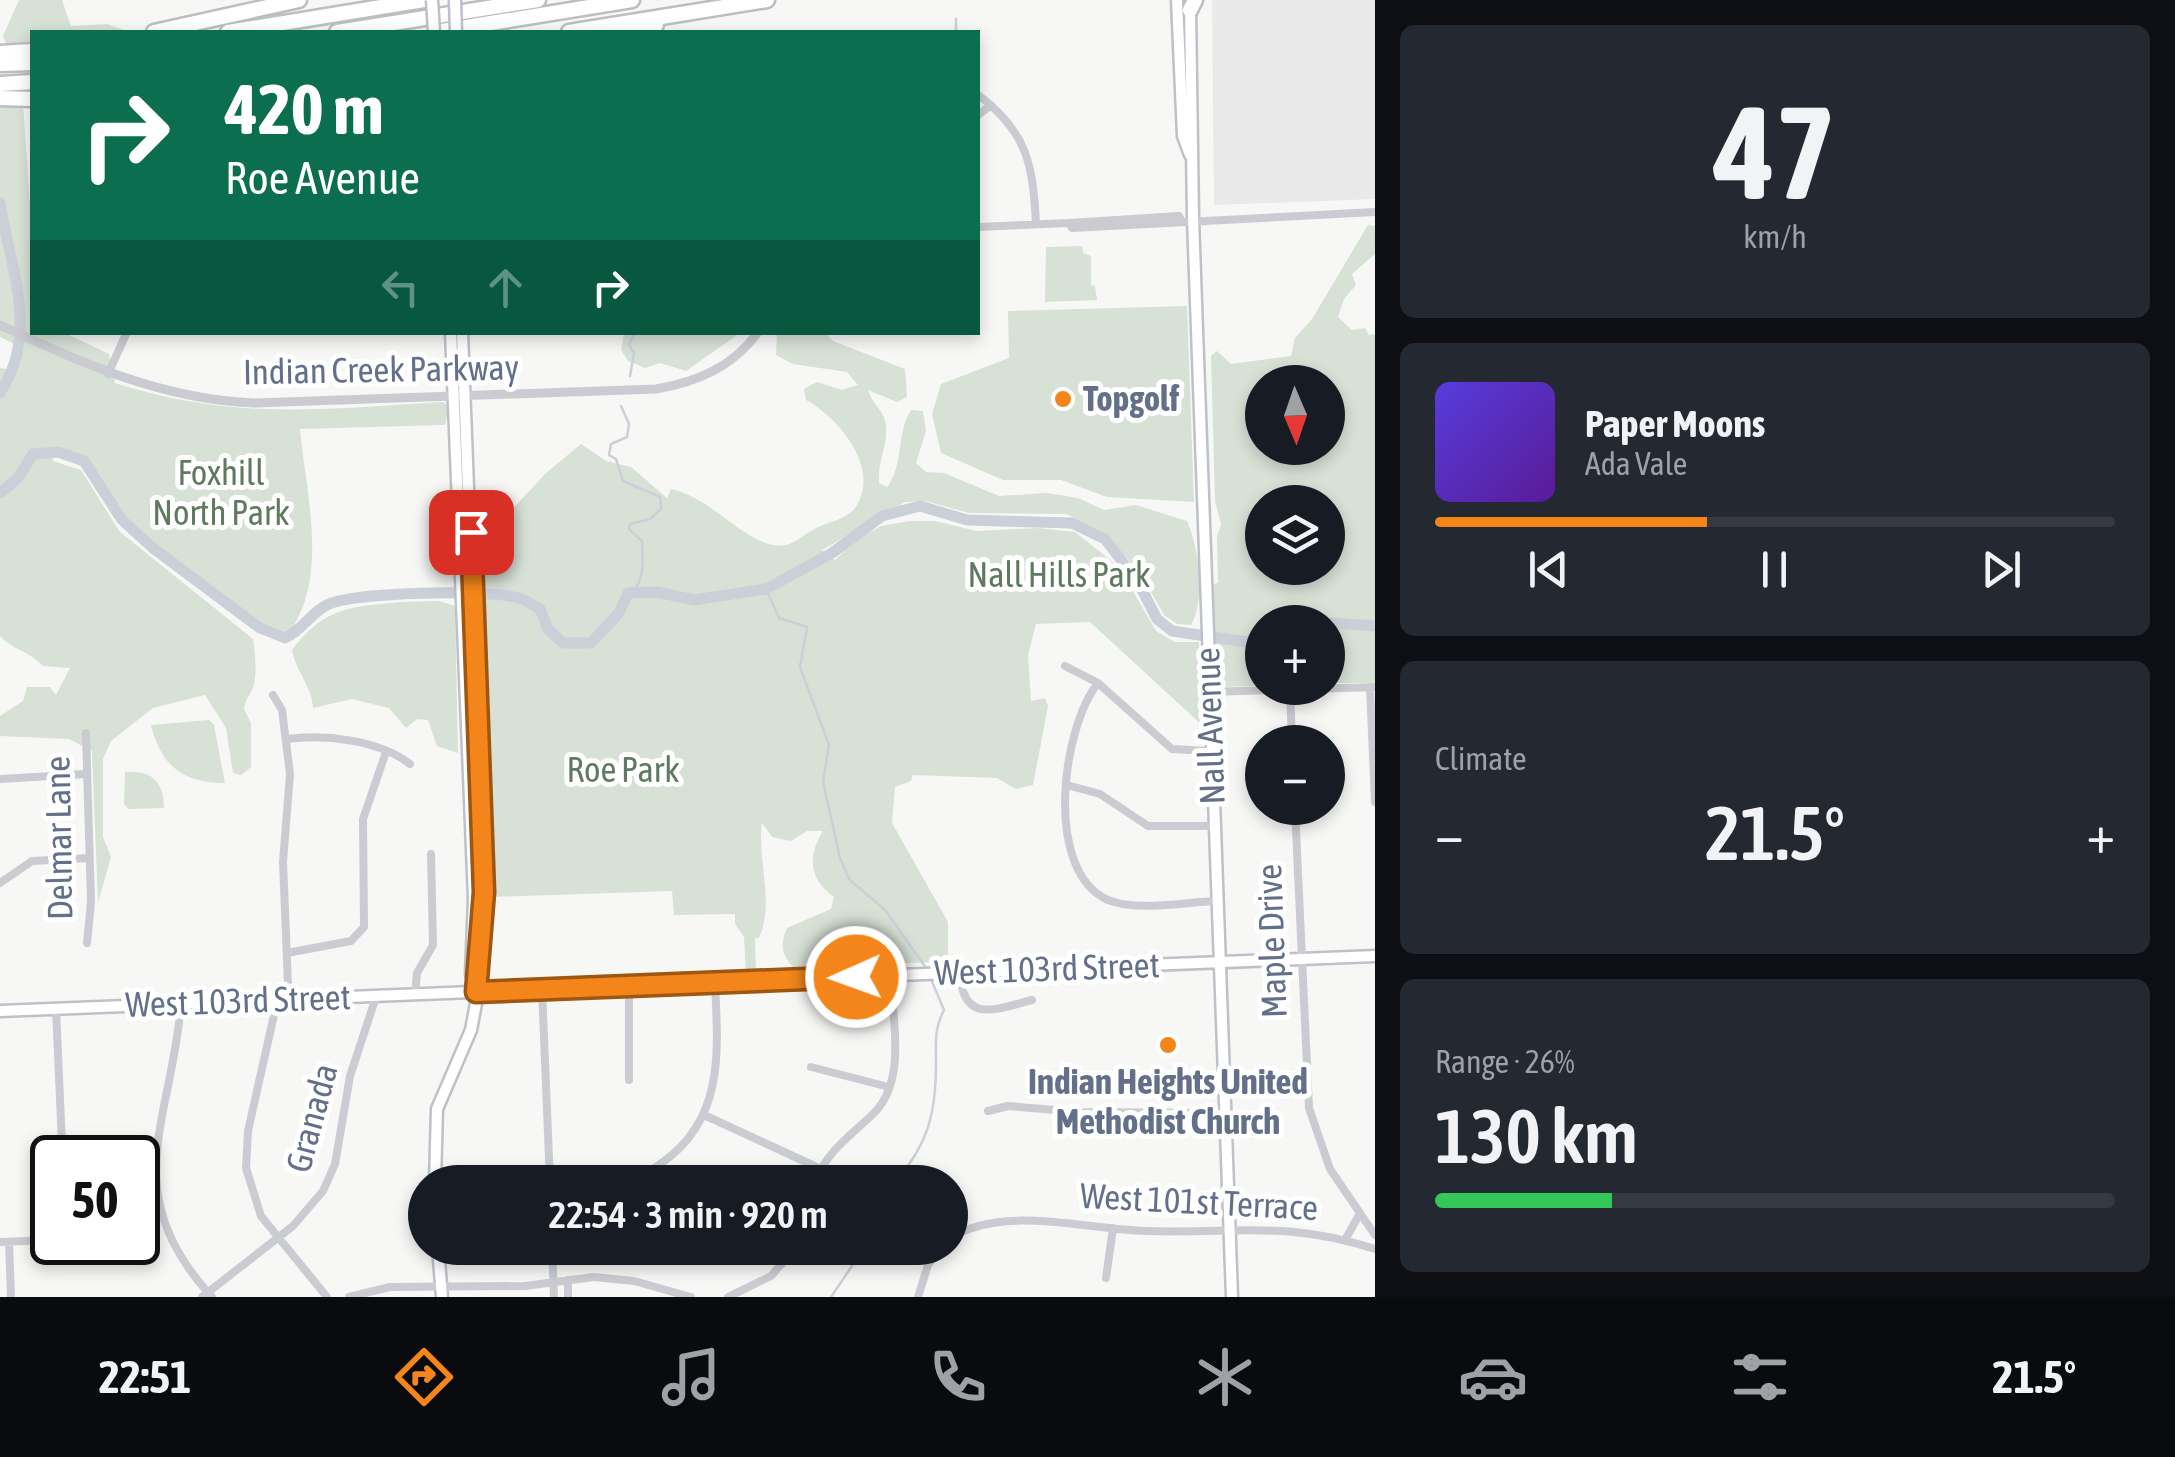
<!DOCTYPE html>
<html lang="en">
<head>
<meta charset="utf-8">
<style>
	:root { --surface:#171b24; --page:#242831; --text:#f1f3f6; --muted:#9ea1a6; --line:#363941; --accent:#f3851a }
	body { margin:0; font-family:"Asap Condensed",sans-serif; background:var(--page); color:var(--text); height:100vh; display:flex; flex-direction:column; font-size:38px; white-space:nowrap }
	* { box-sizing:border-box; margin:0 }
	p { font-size:32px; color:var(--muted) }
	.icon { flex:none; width:55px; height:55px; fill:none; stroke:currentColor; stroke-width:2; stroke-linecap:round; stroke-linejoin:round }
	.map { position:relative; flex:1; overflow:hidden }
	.side { display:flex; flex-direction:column; gap:25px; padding:25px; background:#0d0f14; width:800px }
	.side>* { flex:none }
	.top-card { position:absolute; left:30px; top:30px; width:950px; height:305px; border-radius:0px; box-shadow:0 5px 15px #0003; background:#0b6e4f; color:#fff; overflow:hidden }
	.needle { width:65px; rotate:178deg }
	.fabs { position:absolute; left:1245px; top:365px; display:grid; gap:20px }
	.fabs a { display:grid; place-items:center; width:100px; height:100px; border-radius:50%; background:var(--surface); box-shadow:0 5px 15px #0003; font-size:50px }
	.speed { position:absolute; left:30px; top:1135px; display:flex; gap:20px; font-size:50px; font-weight:700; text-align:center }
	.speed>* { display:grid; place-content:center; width:130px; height:130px; border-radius:50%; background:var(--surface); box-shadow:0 5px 15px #0003; line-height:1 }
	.speed .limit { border:5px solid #111; border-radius:15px; background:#fff; color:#111 }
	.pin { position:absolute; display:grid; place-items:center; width:85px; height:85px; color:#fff; margin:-42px; border-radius:20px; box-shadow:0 5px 15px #0006 }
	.me { position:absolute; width:110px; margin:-55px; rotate:268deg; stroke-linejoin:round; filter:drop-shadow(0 0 8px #0008) }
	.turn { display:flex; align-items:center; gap:35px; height:210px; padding:0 30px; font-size:45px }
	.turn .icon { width:130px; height:130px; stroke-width:2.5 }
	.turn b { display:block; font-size:70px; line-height:85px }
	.lanes { display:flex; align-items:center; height:95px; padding:0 30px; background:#0003; justify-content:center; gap:50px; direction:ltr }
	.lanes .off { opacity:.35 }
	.big { font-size:75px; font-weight:600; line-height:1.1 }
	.side .tile { flex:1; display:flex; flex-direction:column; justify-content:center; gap:15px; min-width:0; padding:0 35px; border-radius:15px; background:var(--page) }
	.side .dial { align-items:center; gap:0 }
	.dial b { font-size:130px; line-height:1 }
	.song { display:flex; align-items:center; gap:30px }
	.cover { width:120px; height:120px; border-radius:15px; background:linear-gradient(135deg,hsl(250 70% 55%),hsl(270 70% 35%)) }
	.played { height:10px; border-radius:5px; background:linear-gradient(90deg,var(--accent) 40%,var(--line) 40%) }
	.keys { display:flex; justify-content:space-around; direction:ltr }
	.heat { display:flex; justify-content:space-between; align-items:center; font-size:55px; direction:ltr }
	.charge { height:15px; border-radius:8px; background:linear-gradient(90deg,#34c759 26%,var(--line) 0) }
	.trip { position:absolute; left:408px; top:1165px; width:560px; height:100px; border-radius:50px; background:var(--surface); box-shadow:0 5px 15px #0003; font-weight:600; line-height:100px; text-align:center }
	.dock { display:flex; height:160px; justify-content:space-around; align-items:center; background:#090b0e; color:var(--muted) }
	.dock .icon { width:70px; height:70px }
	.dock .on { color:var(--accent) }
	.dock b { font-size:45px; color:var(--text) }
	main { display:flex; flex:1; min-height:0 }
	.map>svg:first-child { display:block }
</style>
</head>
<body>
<main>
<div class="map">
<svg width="1375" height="1297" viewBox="0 0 1375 1297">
	<rect width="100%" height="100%" fill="#f7f8f5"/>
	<path fill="#e8e9e8" d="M1212 0H1375V199L1214 205Z"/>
	<path fill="#d7e1d6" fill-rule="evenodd" d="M19 0H62L71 26 107 24 127 31 32 32V43L7 45 3 36Z
		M0 104H23L32 232V332L65 333 109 354 115 383C235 421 320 409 443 402L449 406 445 425 300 429C306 495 331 582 285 638L260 628 153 548 122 520 84 461 51 453 53 461 81 470 120 532 253 639C255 652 257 672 254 684 252 694 245 698 244 709L251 723V767L241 775 233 773 226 728 205 695 153 708 111 741 103 759V837L111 857 98 903 92 751 69 739 0 736V716L23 701 27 687H50L56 695 70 668 43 666C29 651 13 650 0 636V368L12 370 20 347 0 337Z
		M1368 225 1375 226V254L1352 274 1356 285 1344 299 1338 317 1352 330 1365 328 1369 335 1375 334V683H1328V622H1262V686L1217 687 1213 584 1218 583 1217 536 1221 525 1215 501 1211 356 1217 351 1231 364 1291 356 1295 338 1312 319ZM1262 382H1328V448H1262ZM1262 502H1328V568H1262Z
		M1082 246 1083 253 1091 256V285L1095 286 1097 300 1045 302 1046 247Z
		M1187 306 1194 502 1107 497 1061 480H1003L941 453 932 414 941 384 1009 358 1008 311Z
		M624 333V332L740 333 686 371 660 363 645 368 628 361 621 350Z
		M777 333H826L833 341 905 369 907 397 897 402 868 390C872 404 885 411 886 426 888 445 877 463 879 483L887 487C904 466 896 433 911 410L923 411 926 431 916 463 926 472 944 473 999 496 1047 493 1078 498 1104 510 1136 505 1187 521C1199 548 1206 599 1191 625L1177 624 1164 615 1141 574 1104 532 1066 514 969 513 925 501 905 502 822 550 835 560 856 540 881 526 910 521H935L977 531 1038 528 1075 532 1119 567 1156 631 1175 642H1199L1203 726 1090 622 1036 624 1028 655 1031 701 1045 698 1048 706 1033 785 1016 789 997 778 913 775 911 781 895 787 892 823 948 922V960L939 962 793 967C781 954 780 945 787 928L831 909 834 897C808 879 808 855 823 831H807L791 841 772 837 762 823C757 861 775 903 759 938H755L756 973 746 974 744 937 735 924V914L674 915 672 891 490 897 480 619V599H485L483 541 546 473 581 444 606 461 631 467 667 498 671 489C711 498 737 536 772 545 790 549 800 537 814 529 826 523 847 519 855 508 882 469 839 418 806 400L804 389 817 382 842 390 858 385 847 372 793 364 776 355Z
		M401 602 439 601 455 606 458 753 437 746 428 720 417 719 406 728 389 708 352 699 313 708C312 686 296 672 292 650 325 607 349 607 401 602Z
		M209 720 214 725 225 783C183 783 161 766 151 725Z
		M125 772C152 770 164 782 164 808L128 809 124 804Z"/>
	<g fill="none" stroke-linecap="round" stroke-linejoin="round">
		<path stroke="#cbd0d8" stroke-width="2.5" d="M956 32V19
			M630 376 634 353 629 345 635 332
			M621 406 629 424 627 437 611 444 609 455 616 459 623 481 660 497 661 509 650 519 630 524 629 529 642 541C643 557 645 583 631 593
			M766 589 779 618 807 627 800 667 829 745 823 782 840 858 849 879 886 911 926 968
			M895 1182C928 1145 936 1113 936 1064 936 1043 934 1029 944 1010L931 979
			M831 1297 852 1266 857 1248"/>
		<path stroke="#cbd0d8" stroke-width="11" d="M0 203C10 268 40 333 0 393
			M0 493 18 478 33 454 58 452 84 461 122 520 153 548 260 628 285 638C303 630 309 614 327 605 352 592 490 589 519 598 526 600 533 605 540 609L548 629 563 643H591L619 613 628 593 657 592 694 600 766 589 832 553 882 516 920 506 967 520 1072 523 1105 539 1138 582 1157 619 1172 631 1246 642 1262 638
			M1320 622 1375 626"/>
		<defs>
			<path id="secondary" d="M1177 0 1183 136 1190 155
				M1190 6 1193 219 1232 1297
				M451 332 474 899 471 974 476 991
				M0 1011 1375 956
				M435 1182 437 1109 471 1030 481 977 483 877 462 332
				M438 1248 442 1297"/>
			<path id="motorway" d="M1190 10 1195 0
				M154 32 299 0
				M228 32 424 0
				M337 32 538 0
				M436 32 632 0
				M569 32 767 0
				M632 32 656 25
				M0 53 32 51
				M0 64 32 63
				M0 84 32 82
				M0 98 32 99"/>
		</defs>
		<use href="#secondary" stroke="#bec1c7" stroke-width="15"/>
		<use href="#motorway" stroke="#bcbec2" stroke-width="19"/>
		<path stroke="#caccd1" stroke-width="8" d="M978 95C1028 132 1033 166 1036 224
			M978 115 991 105
			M1069 223 1179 216 1181 220
			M978 227 1069 223 1072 228 1375 212
			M108 374 127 332
			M1065 666 1098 683 1172 749 1210 751
			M1098 683C1062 728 1043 871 1108 900 1138 912 1184 902 1216 901
			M1370 687 1375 802
			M1290 690 1292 742
			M1209 692 1375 687
			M273 695 282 710 290 774 283 862 288 985 276 1006 248 1131 246 1168 261 1216 327 1297
			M86 733 91 902 87 943
			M287 739C325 734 379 740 410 764
			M0 779 87 774
			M1067 785 1100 794 1148 826H1213
			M1295 808 1309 1108 1330 1169 1375 1235
			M0 883 32 861 89 858
			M287 953 351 941 364 927 363 819 386 752
			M960 973C963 1025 996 1009 1032 1000
			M542 989 550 1182
			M415 995 417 973 433 945 431 854
			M181 1004C172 1120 115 1192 212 1297
			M56 1009 62 1144
			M811 1067 889 1087
			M629 1080V987
			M988 1111 1008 1106 1078 1112 1225 1113
			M704 1115 821 1169
			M634 1182 663 1162
			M662 1182 663 1162C725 1118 718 1050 715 983
			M815 1182C828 1149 851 1136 875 1112 907 1078 892 1018 891 976
			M950 1238C1006 1204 1086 1230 1147 1231 1237 1234 1285 1220 1375 1249
			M1345 1240 1359 1215
			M0 1242 52 1240
			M9 1242 11 1297
			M552 1248 554 1297
			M766 1248 782 1264
			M1106 1278 1113 1228
			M568 1280V1297
			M202 1297 293 1226 323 1191 335 1164 350 1076 376 997
			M349 1297 390 1287 525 1286 594 1277 634 1281 691 1297
			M728 1297 771 1276 795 1248
			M918 1297 928 1265 939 1248"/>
		<path stroke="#caccd1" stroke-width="9" d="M0 325C82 363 163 400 255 403L656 389C697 382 733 367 758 332"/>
		<use href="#secondary" stroke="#fff" stroke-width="10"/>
		<use href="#motorway" stroke="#fff" stroke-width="14"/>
		<defs>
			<path id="secondary-bridge" d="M432 0 434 32
				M455 0 456 32"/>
		</defs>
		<use href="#secondary-bridge" stroke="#bec1c7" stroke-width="15" stroke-linecap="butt"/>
		<use href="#secondary-bridge" stroke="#fff" stroke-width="10"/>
	</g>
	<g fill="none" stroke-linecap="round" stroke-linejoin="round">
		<defs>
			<path id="route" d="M471 532 484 892 476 992 856 977"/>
		</defs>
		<use href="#route" stroke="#9e5611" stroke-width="25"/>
		<use href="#route" stroke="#f3851a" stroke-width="18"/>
	</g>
	<g fill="#f3851a" stroke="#fff" stroke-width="4">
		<circle cx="1063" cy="399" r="10"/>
		<circle cx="1168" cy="1045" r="10"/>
	</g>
	<g text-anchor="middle" stroke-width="10" stroke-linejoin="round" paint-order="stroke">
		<g font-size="35" fill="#646f89" stroke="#fff">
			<text transform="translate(381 370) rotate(-1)" y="12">Indian Creek Parkway</text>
			<text transform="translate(1210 726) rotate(-92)" y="12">Nall Avenue</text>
			<text transform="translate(59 838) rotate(-91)" y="12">Delmar Lane</text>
			<text transform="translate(1272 941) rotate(-92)" y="12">Maple Drive</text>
			<text transform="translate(1047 969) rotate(-2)" y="12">West 103rd Street</text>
			<text transform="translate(238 1001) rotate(-2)" y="12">West 103rd Street</text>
			<text transform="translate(312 1118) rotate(-75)" y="12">Granada</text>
			<text transform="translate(1199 1202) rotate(3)" y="12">West 101st Terrace</text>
		</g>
		<g font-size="35" font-weight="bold" fill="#646f89" stroke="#fff" text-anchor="start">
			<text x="1083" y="411">Topgolf</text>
			<text x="1168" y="1094" text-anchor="middle">Indian Heights United<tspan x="1168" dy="40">Methodist Church</tspan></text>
		</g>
		<g font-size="35" fill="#607a61" stroke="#fff">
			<text x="221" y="485">Foxhill<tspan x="221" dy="40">North Park</tspan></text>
			<text x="1059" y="587">Nall Hills Park</text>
			<text x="623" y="782">Roe Park</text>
		</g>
	</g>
</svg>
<div class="fabs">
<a><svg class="needle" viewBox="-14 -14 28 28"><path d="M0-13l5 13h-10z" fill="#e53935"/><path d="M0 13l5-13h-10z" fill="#9ea1a6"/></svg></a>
<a><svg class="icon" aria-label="layers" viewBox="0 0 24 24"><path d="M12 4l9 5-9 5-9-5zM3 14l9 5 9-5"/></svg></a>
<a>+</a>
<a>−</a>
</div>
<div class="speed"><div class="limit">50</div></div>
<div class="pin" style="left:471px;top:532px;background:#d93025"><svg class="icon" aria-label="arrive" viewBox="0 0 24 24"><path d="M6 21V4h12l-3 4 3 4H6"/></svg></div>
<svg class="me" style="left:856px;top:977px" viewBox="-20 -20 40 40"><circle r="17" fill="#f3851a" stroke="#fff" stroke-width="3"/><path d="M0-11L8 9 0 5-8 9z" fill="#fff"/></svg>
<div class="trip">22:54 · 3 min · 920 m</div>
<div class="top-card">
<div class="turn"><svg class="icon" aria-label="right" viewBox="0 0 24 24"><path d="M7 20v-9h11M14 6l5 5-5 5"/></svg><div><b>420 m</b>Roe Avenue</div></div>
<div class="lanes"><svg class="icon off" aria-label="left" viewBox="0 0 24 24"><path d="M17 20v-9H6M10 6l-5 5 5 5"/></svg><svg class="icon off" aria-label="ahead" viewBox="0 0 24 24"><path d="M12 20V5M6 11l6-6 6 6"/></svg><svg class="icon" aria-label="right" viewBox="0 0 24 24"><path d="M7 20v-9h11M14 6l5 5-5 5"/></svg></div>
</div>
</div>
<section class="side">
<div class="tile dial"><b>47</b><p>km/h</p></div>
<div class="tile">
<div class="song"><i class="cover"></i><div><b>Paper Moons</b><p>Ada Vale</p></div></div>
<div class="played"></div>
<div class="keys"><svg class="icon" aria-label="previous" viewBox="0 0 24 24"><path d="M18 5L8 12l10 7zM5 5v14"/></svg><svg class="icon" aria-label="pause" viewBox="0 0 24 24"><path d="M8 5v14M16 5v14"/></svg><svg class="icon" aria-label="next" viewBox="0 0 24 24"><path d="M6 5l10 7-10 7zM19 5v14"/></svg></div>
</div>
<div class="tile"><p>Climate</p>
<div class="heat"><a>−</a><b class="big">21.5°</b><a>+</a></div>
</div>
<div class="tile"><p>Range · 26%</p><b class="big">130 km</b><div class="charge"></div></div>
</section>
</main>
<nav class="dock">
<b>22:51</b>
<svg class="icon on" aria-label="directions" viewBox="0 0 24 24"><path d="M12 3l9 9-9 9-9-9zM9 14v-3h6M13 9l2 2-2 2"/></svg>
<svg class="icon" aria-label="music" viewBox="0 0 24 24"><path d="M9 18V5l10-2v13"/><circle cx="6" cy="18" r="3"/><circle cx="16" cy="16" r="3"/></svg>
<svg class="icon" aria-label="phone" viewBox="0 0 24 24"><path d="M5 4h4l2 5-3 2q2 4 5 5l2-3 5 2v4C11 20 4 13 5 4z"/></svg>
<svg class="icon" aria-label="climate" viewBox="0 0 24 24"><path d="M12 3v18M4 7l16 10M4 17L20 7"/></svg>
<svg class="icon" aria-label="car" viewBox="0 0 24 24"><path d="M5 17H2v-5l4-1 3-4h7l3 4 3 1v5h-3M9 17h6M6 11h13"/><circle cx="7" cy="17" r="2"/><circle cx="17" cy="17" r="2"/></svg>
<svg class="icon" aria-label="filters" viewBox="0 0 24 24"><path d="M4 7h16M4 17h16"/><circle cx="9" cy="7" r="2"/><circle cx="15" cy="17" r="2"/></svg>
<b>21.5°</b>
</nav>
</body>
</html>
